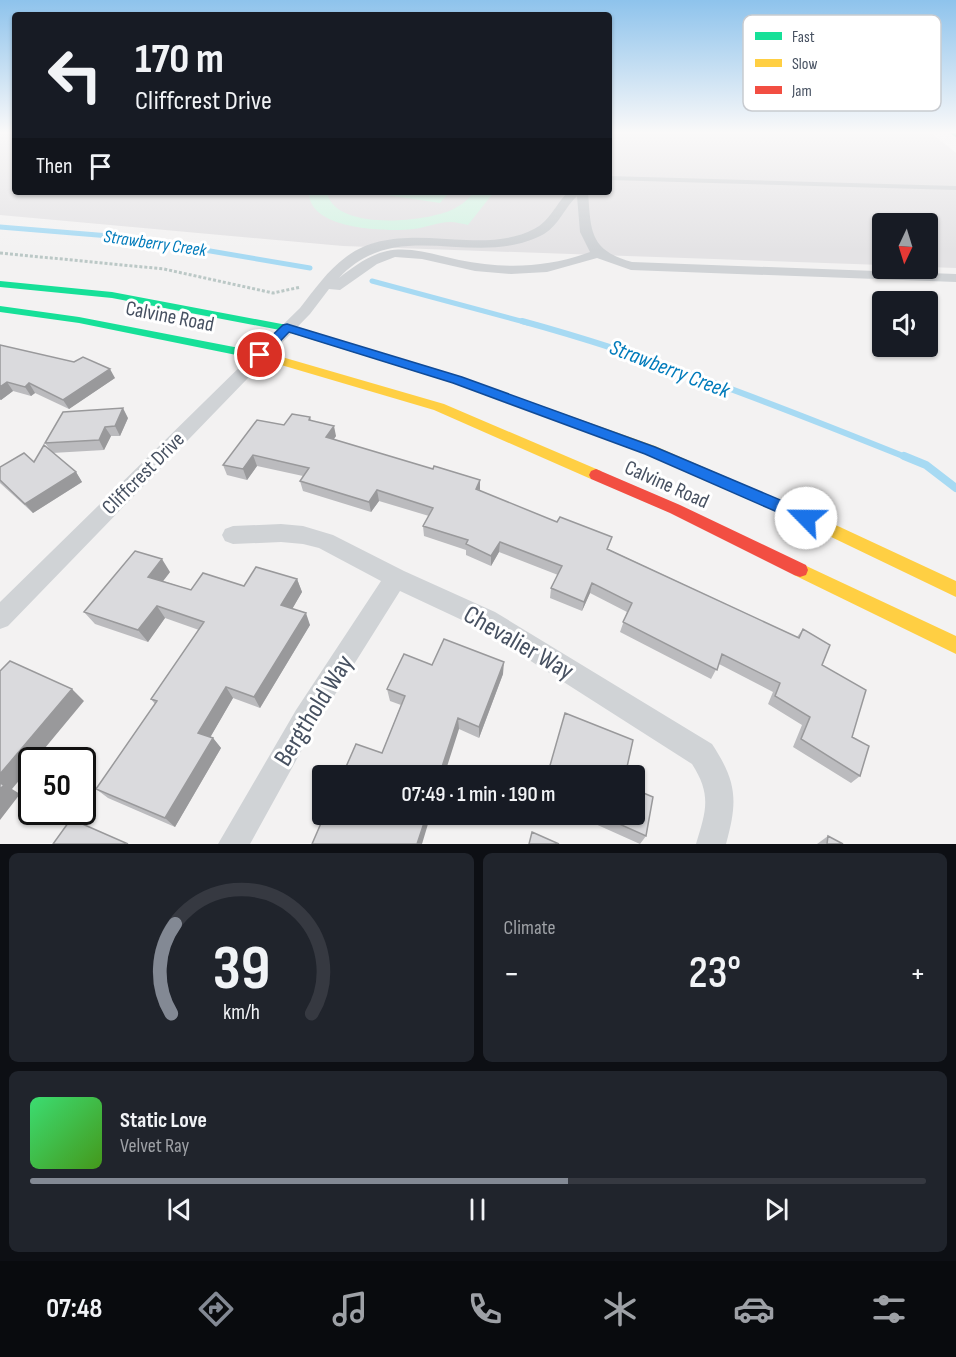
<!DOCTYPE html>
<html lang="en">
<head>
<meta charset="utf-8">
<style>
	:root { --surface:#171b24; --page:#20242c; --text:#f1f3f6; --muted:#9ea1a6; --line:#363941; --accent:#838994 }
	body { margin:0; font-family:"Sofia Sans Condensed",sans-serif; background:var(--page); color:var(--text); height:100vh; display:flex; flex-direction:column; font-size:22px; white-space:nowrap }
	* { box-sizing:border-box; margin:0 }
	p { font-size:20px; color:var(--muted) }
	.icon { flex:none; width:33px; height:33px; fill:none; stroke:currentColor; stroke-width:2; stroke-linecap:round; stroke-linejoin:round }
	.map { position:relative; height:844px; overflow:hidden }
	.details { display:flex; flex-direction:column; gap:9px; padding:9px; background:#0d0f14; flex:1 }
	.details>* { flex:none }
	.banner { position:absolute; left:12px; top:12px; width:600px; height:183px; border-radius:6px; box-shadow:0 2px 4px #0004; background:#171b24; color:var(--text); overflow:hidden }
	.needle { width:39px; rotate:184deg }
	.buttons { position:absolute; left:872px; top:213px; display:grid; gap:12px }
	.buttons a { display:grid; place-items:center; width:66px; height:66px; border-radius:6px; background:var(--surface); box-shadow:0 2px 4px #0004; font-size:30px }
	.speed { position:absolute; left:18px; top:747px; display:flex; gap:12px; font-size:30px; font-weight:700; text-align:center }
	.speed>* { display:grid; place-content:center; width:78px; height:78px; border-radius:50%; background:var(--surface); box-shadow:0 2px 4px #0004; line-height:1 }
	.speed .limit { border:3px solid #111; border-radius:9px; background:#fff; color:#111 }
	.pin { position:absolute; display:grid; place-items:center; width:51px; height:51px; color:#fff; margin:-26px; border:3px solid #fff; border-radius:50%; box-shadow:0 2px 6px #0007 }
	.me { position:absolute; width:66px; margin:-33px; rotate:293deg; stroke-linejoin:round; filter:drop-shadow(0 0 4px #0008) }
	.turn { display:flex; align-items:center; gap:21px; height:126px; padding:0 24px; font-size:27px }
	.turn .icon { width:78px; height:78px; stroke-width:2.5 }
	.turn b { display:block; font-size:42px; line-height:51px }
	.then { display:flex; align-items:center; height:57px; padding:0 24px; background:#0003; gap:12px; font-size:22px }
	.big { font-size:45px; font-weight:600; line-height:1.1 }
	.details .card { flex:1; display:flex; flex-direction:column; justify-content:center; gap:9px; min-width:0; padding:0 21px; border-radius:9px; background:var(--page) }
	.details .dial { align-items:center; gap:0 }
	.dial svg { height:156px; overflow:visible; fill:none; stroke:var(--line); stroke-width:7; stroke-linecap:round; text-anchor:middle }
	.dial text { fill:var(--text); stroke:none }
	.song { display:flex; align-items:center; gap:18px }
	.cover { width:72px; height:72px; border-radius:9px; background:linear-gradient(135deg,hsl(140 70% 55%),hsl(100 70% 35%)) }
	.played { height:6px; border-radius:3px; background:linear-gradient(90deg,var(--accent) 60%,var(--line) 60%) }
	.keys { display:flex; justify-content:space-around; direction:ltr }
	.heat { display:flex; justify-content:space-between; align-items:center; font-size:33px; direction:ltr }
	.details .tiles { flex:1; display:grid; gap:9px; grid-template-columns:1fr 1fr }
	.card:last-child { grid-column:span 2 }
	.trip { position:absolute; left:312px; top:765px; width:333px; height:60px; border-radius:6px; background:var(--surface); box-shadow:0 2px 4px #0004; font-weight:600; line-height:60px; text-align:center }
	.tab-bar { display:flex; height:96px; justify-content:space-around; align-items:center; background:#090b0e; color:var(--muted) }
	.tab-bar .icon { width:42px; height:42px }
	.tab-bar .active { color:var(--accent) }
	.tab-bar b { font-size:27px; color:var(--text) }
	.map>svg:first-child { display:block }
</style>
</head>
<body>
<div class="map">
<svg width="956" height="844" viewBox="0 0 956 844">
	<rect width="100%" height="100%" fill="#f3f2f2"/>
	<path fill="#e4e3e5" d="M0 132H15V192H609V132H930L956 153V268L927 267V224H882V265L343 246 0 215Z"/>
	<path fill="#d5f3e4" d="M309 192H327C334 231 422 222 449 211 459 207 467 201 474 192H494L468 225C463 224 456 222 450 222 438 222 425 228 413 229 387 232 308 230 309 192Z
		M366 192H450L440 203Z"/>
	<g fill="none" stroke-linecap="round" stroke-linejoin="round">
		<path stroke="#a7daf3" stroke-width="5" d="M0 227 134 238 310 268
			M372 281 528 323"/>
		<path stroke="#a7daf3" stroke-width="6" d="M522 321C654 357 781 407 908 458"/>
		<path stroke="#a7daf3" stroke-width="8" d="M904 456 926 465 956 488"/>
		<path stroke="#bbc8c6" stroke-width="3" stroke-dasharray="3 2" stroke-linecap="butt" d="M0 253 164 269 273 293 301 287"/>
		<path fill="#d0d3d6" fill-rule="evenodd" d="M609 176 956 186V190L609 180Z
			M904 268H911L917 277 916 278H912Z"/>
		<path fill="#d0d3d6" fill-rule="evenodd" d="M568 192H588C591 231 589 250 632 262L956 274V282L631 270 597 258 547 272 511 274 475 271 422 259 395 257 377 264 340 290 329 289 310 314 8 626 0 629V602L300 308C314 290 328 270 346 257 379 231 427 238 466 240 489 241 513 240 534 229 549 222 556 204 568 192ZM577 196 580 232 590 252C548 268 503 269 459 260 435 255 411 246 387 251 369 255 353 267 339 278 398 214 476 271 544 234 559 225 565 207 577 196Z
			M281 524 303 526 333 535 404 571 495 612 712 744C737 782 738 801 726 844H696C706 811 712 795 692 764L479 628 400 591 314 728 250 844H218L296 710 381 581 319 548 303 544 281 542 233 544 225 541 222 535 225 529 233 526Z"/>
		<path fill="#16e098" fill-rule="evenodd" d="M948 132H956V137Z
			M0 281 112 292 287 325 461 377 550 409 552 412 545 417 540 415 453 383 285 331 112 298 0 287Z
			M0 306 79 317 275 355 281 359 275 363 79 323 0 312Z"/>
		<path fill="#ffcf43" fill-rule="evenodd" d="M275 355 444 404 601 471 603 475 601 479H591L434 410 271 362 269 359 271 356Z
			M545 407 655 446 812 514 956 581V597L800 522 645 454 540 415 538 412Z
			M800 563 956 636V654L794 575 792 570 794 565Z"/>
		<path fill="#f24e42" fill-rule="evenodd" d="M596 469 680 505 806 565 808 570 806 575 800 577 794 575 670 513 591 479 589 475 591 471Z"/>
	</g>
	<path fill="#bbbbbe" d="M0 345 115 378 69 409 35 393 31 396 13 391 1 400H0Z
		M310 417 311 420 336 436 334 439 480 491 557 522 612 537 608 549 797 637 803 629 822 665 852 737 860 776 851 783 793 747 802 725 768 704 773 692 719 664 711 679 620 632 627 612 590 593 582 611 550 598 551 588 558 575 499 552 491 566 466 555V550L424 536 423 526 429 516 379 501 371 512 303 491 300 481 303 476 257 466 247 480 227 475 223 465 284 425Z
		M128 418 120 436H111L104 450 52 453 76 472 82 482 33 513 0 483V467L34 462 50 450 45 443Z
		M170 572 163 581 191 590 244 586 297 579 302 592 292 609 310 625 260 708 233 698 210 737 213 738 221 748 175 827 108 798 96 789 155 704 151 699 199 630 165 618 148 642 95 624 84 612Z
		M432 665 503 674 479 738 459 729 382 753 401 705 390 701 387 689Z
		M573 814H634L646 836 640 844Z
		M828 836 843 844H817Z"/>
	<path fill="#99999b" d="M110 369 115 378 69 409 63 400Z
		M7 382 13 391 1 400 0 399V387Z
		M29 383 35 393 31 396 25 387Z
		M123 408 128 418 120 436 115 426Z
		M334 426 336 436 328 447 326 437Z
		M105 427 111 436 104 450 99 440Z
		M253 455 257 466 247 480 243 469Z
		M76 472 82 482 33 513 25 504Z
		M480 480V490L476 489Z
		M377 490 379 501 371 512 369 502Z
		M500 542 499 552 491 566V556Z
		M162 559 170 572 157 589 148 577Z
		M297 579 302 592 287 618 281 605Z
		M592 583 590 593 582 611 584 602Z
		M157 606 165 618 148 642 138 630Z
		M306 613 310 625 260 708 254 697Z
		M504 662 503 674 479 738V727Z
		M226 687 233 698 207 743 198 733Z
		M72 689 84 701 35 760H32V765L12 789 20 794 0 820V774Z
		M458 718 459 729 444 776H439Z
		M213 738 221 748 175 827 165 818Z
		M427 814H431L422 844H417Z"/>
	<path fill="#dadadd" stroke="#99999b" stroke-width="1.5" d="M0 345 74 362 83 357 110 369 63 400 29 383 25 387 7 382 0 387Z
		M123 408 115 426 105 427 99 440 45 443 63 412Z
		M292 414 310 417 309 420 334 426 326 437 433 469 434 466 480 480 476 489 557 522 560 517 612 537 607 549 799 638 803 629 830 645 822 665 866 690 852 737 869 746 860 776 801 739 810 717 775 696 780 683 722 654 717 670 623 622 632 603 592 583 584 602 551 588 562 566 500 542 491 556 466 544 468 540 423 526 433 508 377 490 369 502 300 481 309 468 253 455 243 469 223 465 257 420 284 425Z
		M44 445 76 472 25 504 0 480V467L24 453 34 462Z
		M135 551 162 559 148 577 191 590 203 573 244 586 256 567 297 579 281 605 306 613 254 697 226 687 198 733 213 738 165 818 96 789 157 701 151 699 204 622 157 606 138 630 84 612Z
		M444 639 504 662 479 727 458 718 439 776H342L356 744 382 753 405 696 387 689 404 654 432 665Z
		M10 661 72 689 0 774V671Z
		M565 713 633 740 625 776H547Z
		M0 783 4 785 0 789Z
		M634 789 653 797 646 836 597 814H634Z
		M325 814H427L417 844H312Z
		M71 819 128 844H53Z
		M532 832 559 844H529Z
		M828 836 843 844H827Z"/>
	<linearGradient id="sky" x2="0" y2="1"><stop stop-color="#8ec3ec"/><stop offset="0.53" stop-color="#faf9f9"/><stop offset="1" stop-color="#faf9f9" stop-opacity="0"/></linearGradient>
	<rect width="956" height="250" fill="url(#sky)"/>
	<path fill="#1a73e8" stroke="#114b97" stroke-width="1.5" d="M287 324 462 377 655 447 811 513 814 518 811 522 806 524 800 522 645 454 453 383 289 332 264 358H255V352L283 325Z"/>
	<g text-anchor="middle" stroke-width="6" stroke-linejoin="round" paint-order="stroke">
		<g font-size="18" font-style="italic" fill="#007bbb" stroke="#fff">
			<text transform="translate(155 243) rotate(8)" y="6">Strawberry Creek</text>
		</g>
		<g font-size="21" fill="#475161" stroke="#fff">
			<text transform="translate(170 316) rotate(11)" y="7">Calvine Road</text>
			<text transform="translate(143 473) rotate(-45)" y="7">Cliffcrest Drive</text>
			<text transform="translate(667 484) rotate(24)" y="7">Calvine Road</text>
		</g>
		<g font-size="22" font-style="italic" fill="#007bbb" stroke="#fff">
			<text transform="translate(670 368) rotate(21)" y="8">Strawberry Creek</text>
		</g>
		<g font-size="26" fill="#475161" stroke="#fff">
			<text transform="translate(519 642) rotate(30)" y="9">Chevalier Way</text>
			<text transform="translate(313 710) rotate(-58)" y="9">Bergthold Way</text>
		</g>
	</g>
	<rect x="743" y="15" width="198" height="96" rx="9" fill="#fff" stroke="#c8cbd0" stroke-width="1.5"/>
	<rect x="755" y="32" width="27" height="8" fill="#16e098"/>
	<rect x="755" y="59" width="27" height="8" fill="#ffcf43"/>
	<rect x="755" y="86" width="27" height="8" fill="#f24e42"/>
	<g font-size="16" fill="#475161">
		<text x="792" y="42">Fast</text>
		<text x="792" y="69">Slow</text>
		<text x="792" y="96">Jam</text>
	</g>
</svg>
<div class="buttons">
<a><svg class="needle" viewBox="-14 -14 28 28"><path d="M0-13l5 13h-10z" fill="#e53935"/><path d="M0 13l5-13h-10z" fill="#9ea1a6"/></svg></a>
<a><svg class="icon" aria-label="sound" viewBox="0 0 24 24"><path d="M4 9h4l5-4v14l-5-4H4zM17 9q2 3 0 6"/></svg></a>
</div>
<div class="speed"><div class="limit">50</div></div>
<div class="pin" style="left:260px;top:355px;background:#d93025"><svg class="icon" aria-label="arrive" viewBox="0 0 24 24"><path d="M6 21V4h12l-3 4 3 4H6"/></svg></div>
<svg class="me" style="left:806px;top:518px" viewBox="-20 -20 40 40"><circle r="19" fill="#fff"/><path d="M0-13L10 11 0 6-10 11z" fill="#1a73e8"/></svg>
<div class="trip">07:49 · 1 min · 190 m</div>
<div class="banner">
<div class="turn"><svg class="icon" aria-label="left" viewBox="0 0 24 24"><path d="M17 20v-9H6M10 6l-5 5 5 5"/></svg><div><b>170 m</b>Cliffcrest Drive</div></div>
<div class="then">Then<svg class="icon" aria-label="arrive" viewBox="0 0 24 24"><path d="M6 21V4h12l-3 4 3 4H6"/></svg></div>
</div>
</div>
<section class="details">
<div class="tiles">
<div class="card dial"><svg viewBox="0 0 100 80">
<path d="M14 69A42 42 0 1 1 86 69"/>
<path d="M14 69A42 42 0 0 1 16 23" stroke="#838994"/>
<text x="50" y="56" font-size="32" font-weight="700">39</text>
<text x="50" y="72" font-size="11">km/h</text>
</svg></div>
<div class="card"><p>Climate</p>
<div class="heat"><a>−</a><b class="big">23°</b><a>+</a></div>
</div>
<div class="card">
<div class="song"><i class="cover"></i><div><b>Static Love</b><p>Velvet Ray</p></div></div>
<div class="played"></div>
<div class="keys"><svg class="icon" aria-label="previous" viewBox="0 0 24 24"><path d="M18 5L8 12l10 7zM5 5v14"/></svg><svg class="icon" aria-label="pause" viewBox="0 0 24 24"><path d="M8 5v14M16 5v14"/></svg><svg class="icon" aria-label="next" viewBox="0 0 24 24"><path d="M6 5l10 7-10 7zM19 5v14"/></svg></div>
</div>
</div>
</section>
<nav class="tab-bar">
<b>07:48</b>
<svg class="icon active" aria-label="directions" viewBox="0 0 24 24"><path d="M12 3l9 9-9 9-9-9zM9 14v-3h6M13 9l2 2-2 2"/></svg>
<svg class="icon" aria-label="music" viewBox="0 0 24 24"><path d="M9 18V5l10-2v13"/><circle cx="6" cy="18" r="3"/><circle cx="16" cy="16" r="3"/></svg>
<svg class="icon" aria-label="phone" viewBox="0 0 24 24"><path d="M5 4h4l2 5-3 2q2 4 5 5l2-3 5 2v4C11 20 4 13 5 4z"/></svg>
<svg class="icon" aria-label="climate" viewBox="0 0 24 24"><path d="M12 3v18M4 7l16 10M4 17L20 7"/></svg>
<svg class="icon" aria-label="car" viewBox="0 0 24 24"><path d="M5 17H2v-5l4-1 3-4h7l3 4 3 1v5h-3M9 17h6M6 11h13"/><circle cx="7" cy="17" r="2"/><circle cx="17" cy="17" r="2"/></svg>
<svg class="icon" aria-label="filters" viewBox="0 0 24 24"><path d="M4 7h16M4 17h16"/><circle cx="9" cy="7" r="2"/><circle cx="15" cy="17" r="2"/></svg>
</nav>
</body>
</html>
